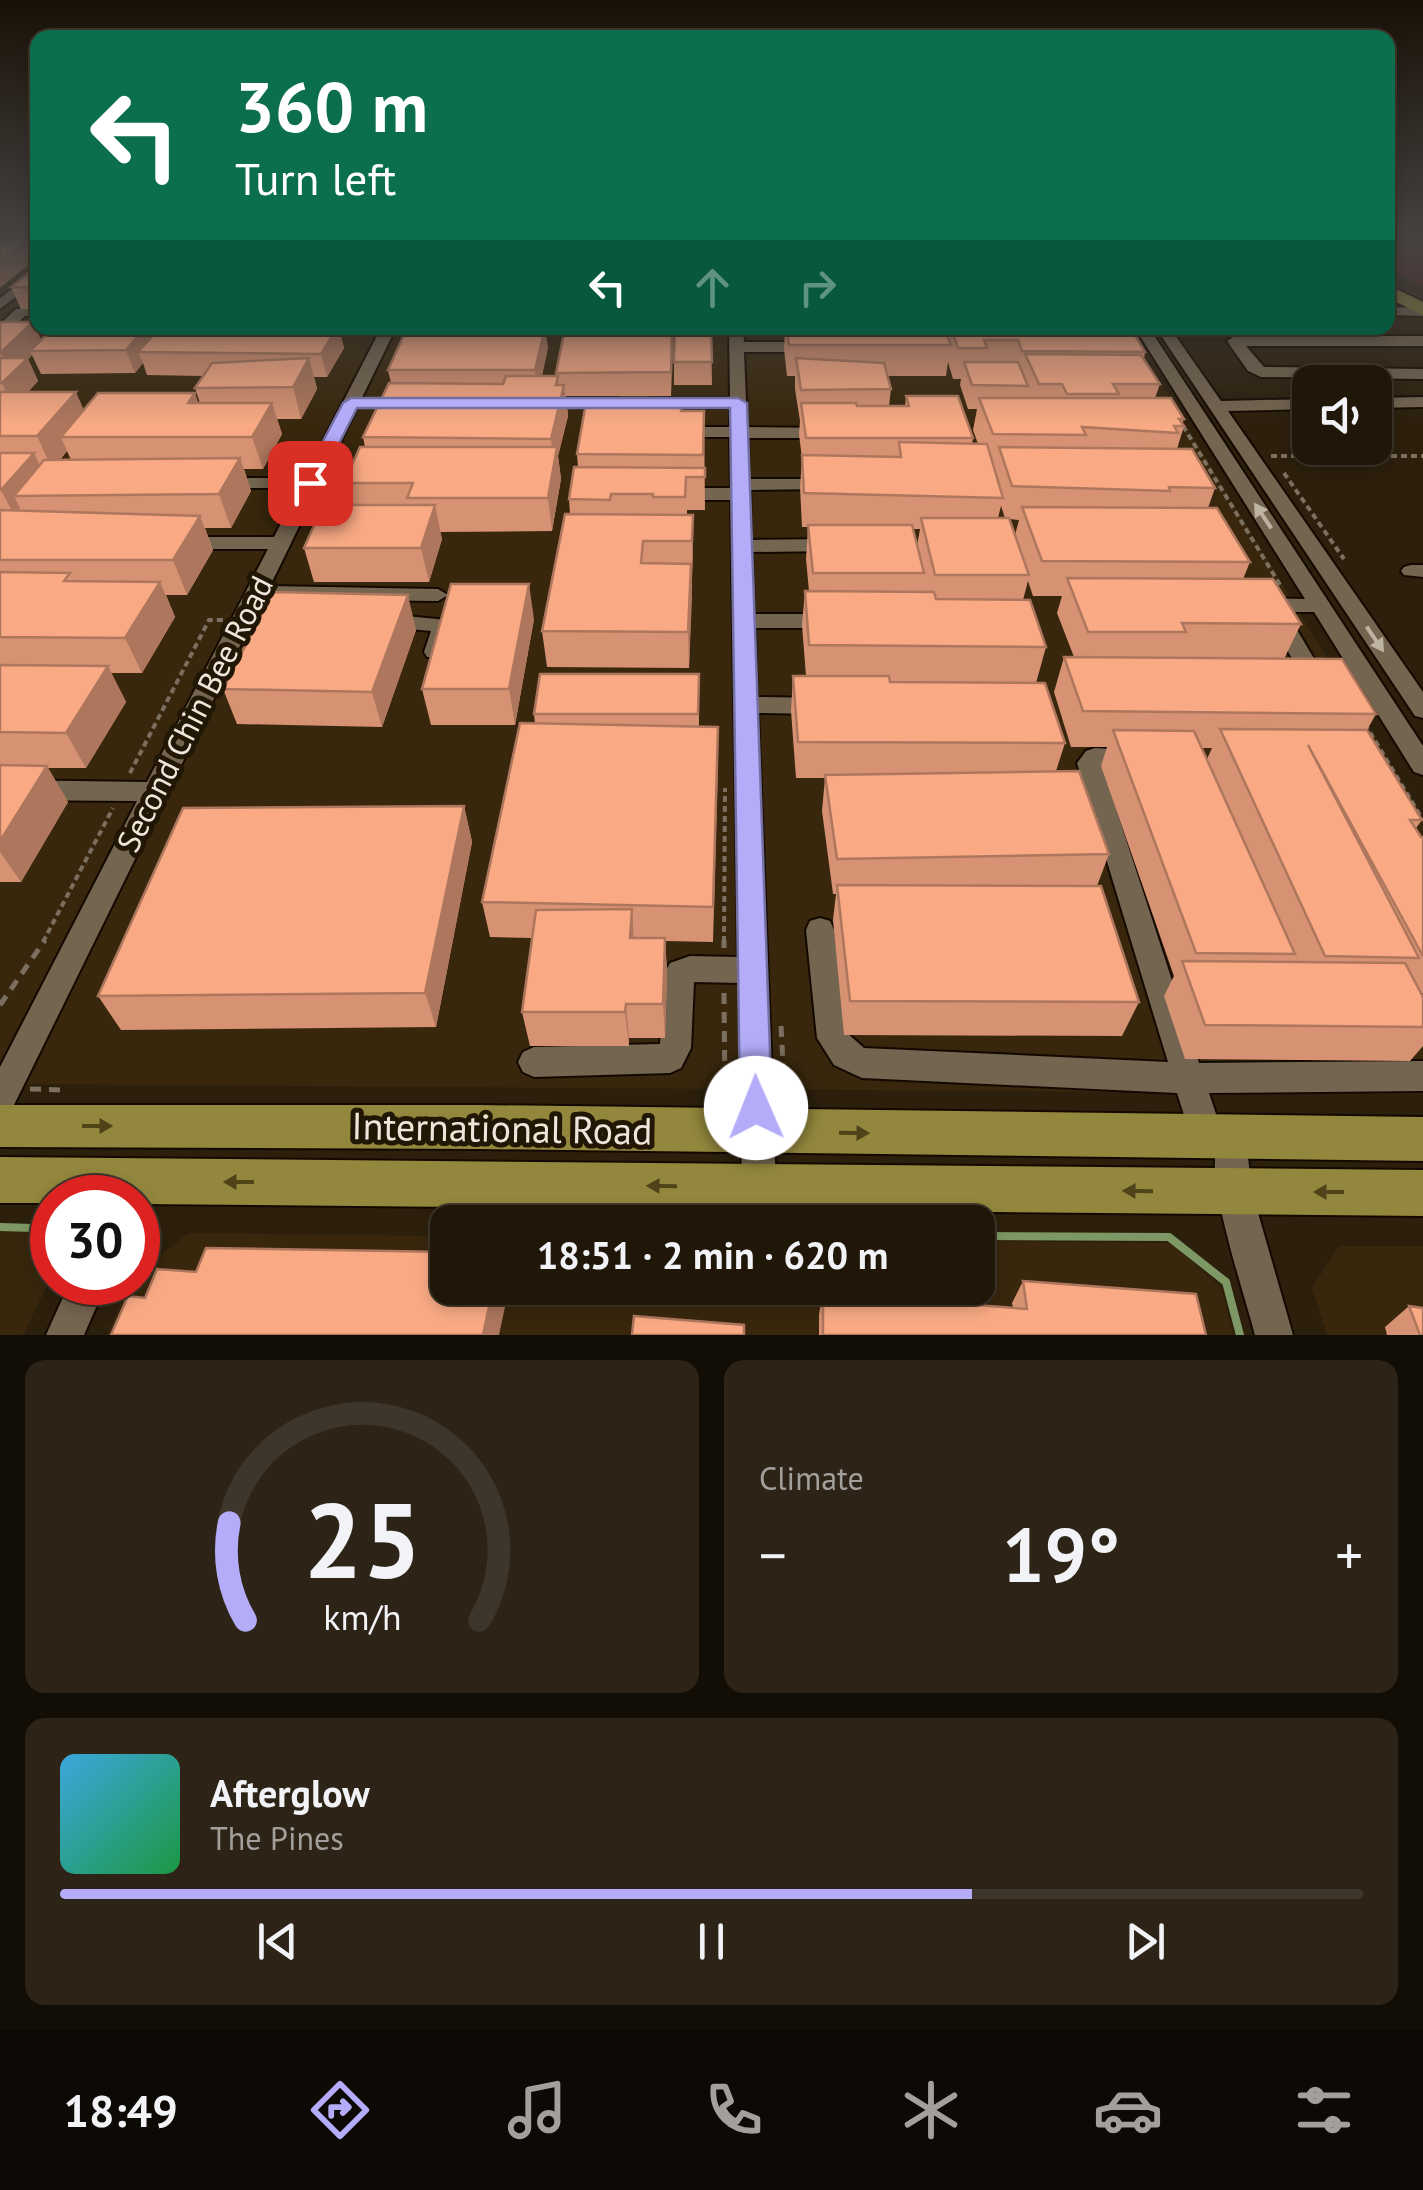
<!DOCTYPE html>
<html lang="en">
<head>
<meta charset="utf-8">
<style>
	:root { --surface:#211709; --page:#2d2417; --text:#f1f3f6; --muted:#a29f9c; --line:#3e362a; --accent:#b4acf9 }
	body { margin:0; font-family:"PT Sans",sans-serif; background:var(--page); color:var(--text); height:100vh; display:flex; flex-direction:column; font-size:38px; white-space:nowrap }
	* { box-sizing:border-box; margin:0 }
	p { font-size:32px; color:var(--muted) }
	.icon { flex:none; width:55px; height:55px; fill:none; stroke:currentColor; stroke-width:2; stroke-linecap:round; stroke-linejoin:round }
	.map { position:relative; height:1335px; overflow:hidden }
	.side { display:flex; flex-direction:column; gap:25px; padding:25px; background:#120d05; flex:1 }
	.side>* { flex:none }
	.hud { position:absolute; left:30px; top:30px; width:1365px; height:305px; border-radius:20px; box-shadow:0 5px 15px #0003,0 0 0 2px var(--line); background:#0b6e4f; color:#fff; overflow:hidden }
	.tools { position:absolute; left:1292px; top:365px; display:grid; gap:20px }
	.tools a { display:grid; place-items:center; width:100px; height:100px; border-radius:20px; background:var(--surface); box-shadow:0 5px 15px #0003,0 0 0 2px var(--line); font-size:50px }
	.speed { position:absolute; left:30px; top:1175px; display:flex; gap:20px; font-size:50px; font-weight:700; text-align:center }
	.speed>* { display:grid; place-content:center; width:130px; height:130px; border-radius:50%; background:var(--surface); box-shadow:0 5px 15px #0003,0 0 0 2px var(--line); line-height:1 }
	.speed .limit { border:15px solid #d22; background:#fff; color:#111 }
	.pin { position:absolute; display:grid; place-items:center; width:85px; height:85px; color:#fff; margin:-42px; border-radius:20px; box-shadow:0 5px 15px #0006 }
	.me { position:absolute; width:110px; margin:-55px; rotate:359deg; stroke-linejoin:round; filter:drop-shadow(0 0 8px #0008) }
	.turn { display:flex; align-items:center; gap:35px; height:210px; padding:0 40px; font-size:45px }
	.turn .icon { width:130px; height:130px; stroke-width:2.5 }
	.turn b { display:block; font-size:70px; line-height:85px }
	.lanes { display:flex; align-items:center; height:95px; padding:0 40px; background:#0003; justify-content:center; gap:50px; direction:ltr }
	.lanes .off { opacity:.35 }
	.big { font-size:75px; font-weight:700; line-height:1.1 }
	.side .widget { flex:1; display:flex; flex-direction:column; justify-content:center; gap:15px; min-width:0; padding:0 35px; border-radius:20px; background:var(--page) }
	.side .dial { align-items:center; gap:0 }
	.dial svg { height:260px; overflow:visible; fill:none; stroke:var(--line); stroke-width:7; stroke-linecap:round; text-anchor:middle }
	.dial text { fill:var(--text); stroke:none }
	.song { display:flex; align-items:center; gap:30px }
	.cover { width:120px; height:120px; border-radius:15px; background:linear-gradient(135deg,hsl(200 70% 55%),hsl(140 70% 35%)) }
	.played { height:10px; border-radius:5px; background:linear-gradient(90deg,var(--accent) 70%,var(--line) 70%) }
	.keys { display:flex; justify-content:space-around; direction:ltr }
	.heat { display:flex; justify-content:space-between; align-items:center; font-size:55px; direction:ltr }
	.side .tiles { flex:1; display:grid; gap:25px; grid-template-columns:1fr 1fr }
	.widget:last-child { grid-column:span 2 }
	.trip { position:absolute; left:430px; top:1205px; width:565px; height:100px; border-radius:20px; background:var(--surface); box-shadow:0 5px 15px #0003,0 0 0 2px var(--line); font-weight:700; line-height:100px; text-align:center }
	.menu { display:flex; height:160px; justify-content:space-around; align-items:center; background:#0d0904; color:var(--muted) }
	.menu .icon { width:70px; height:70px }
	.menu .selected { color:var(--accent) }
	.menu b { font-size:45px; color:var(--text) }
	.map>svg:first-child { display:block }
</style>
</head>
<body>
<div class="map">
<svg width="1423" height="1335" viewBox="0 0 1423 1335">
	<rect width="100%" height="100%" fill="#2c1f0c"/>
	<path fill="#38270d" d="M0 238H37L38 328H1127L1423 816V1094L0 1084Z
		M0 1231H33L52 1275 23 1335H0Z
		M189 1233 447 1236 448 1288H978V1241L1171 1243 1221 1287 1233 1335H107L130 1283 138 1282V1272Z
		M1339 1246H1423V1335H1327L1312 1288Z"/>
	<path fill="#5a1f26" d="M1388 238H1423V286L1388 268Z"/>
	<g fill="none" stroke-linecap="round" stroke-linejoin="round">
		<path stroke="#7e9865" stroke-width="8" d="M0 1227 34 1228
			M978 1236 1169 1237 1226 1282 1240 1335"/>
		<defs>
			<path id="minor" d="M38 269V280L0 309V298Z
				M38 307V315L25 316 10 330H0V324L16 309Z
				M1388 307 1423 308V316L1388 315Z
				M302 328H444L437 332H394L270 586 438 589 448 595 438 601 263 599 11 1111 0 1116V1067L137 801 0 800V780L147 782 268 549H179L169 543 179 537H274L299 488H219L210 483 219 478H304L379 332H309Z
				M513 328H598L599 329 592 333H519Z
				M729 328H743L744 342H813L821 347 813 352H744L747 427 830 428 839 433 830 438H748L749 479H832L841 484 832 489 750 490 751 540 833 539 843 545 833 551 752 552 754 614H830L841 621 830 628H755L757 697 822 698 834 706 822 714 758 713 776 1187 771 1199 759 1204 747 1199 742 1187 739 983 694 982 691 1048 681 1068 670 1073 534 1077 523 1072 518 1062 523 1052 534 1047 660 1044 665 972 670 963 690 956 738 957 731 500H679L670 494 679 488H731L730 437H677L668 432 677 427H730V408H650L642 403 650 398H730Z
				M1135 328H1149L1423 746V775L1414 772 1314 612H1282L1287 613 1322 672 1311 680 1303 677 1268 618 1276 612H1260L1249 605 1260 598 1305 599Z
				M1156 328H1170L1221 401 1310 399V409L1228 411 1423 692V718L1415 716Z
				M1423 336V346H1246L1264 367 1423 369V379L1261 377 1248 371 1227 341 1235 336Z
				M1423 397V407L1375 408V398Z
				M540 398H618L626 403 618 408 534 406 532 403Z
				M1411 565H1423V577L1404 575 1401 571 1404 567Z
				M386 614 447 620 453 632 443 657H427L424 652 431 631 378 626 375 621Z
				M1095 748 1144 751 1147 757 1144 763 1102 766 1199 1063 1423 1061V1091L1209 1093 1223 1135 1227 1125 1239 1121 1251 1125 1256 1137 1248 1157 1252 1192 1293 1335H1255C1246 1299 1205 1178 1217 1149L1207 1153 1195 1149 1177 1093 862 1078 834 1065 817 1038 806 930 810 921 820 918 830 921 834 930 847 1033 864 1048 1168 1062 1077 763 1086 751Z
				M70 1282H107L84 1335H46Z"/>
			<path id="major" d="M1388 285 1423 302V315L1388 298Z
				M0 1105H480L1423 1117V1161L480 1149 0 1147Z
				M0 1157 1423 1170V1216L138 1204V1198H52V1203H0Z"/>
		</defs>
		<use href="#minor" stroke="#140900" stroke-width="4"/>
		<use href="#major" stroke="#140900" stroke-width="4"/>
		<path stroke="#7b6f60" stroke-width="4" stroke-dasharray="6 4" stroke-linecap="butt" d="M1183 426 1282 588
			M1271 456H1423
			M1284 473 1344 559
			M1365 724 1423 820
			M130 773 209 620H223
			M43 942 113 808
			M724 942 725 788"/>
		<path stroke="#7b6f60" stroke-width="5" stroke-dasharray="11 8" stroke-linecap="butt" d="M724 948V940
			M724 993 725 1098
			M0 1005 45 940
			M781 1026 785 1102
			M30 1089 62 1090"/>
		<use href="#minor" fill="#746550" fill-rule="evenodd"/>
		<use href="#major" fill="#92873c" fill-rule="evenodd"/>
	</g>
	<path fill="#d69272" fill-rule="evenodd" d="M0 238H38L37 258Z
		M38 265V309H21L11 287Z
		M0 322H33L41 340 53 328H151L154 335 160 328H339L344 348 327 377H314L317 389 301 419H277L282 434 263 469H244L251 491 231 528H205L213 550 187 595H166L175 617 142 673H111L126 702 86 768H48L68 802 21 882H0ZM32 355 41 374 135 373 143 363 147 375 203 376 195 388 200 403 84 410 28 392 38 381 28 359ZM67 451 71 460H60Z
		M672 328 671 396H566L568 416 558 456 561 479 552 531 440 532 442 539 429 582H314L304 548 350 505 344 483 365 447 363 437 391 383 388 370 548 347 542 376H556V373Z
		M711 328 712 385H674V362Z
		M785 328H1131L1145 352 1144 359 1160 384 1155 398 1184 419 1182 424 1184 426 1177 449 1215 488 1208 508 1250 562 1243 579 1301 624 1284 659 1376 714 1367 730 1422 820 1416 828 1421 837H1423V993H1421L1423 997V1046L1410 1061 1185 1059 1164 996 1174 976 1101 766 1107 747H1071L1054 692 1064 657H1074L1057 613 1062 596H1033L1028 581 1023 600 1046 647 1036 683 890 681V682L1065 743 1056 771 1109 854 1097 886 1139 1002 1122 1036 844 1035 833 920 836 894H833L822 811 825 778H796L791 711 793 676H806L802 625 805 591H809L806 559 808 527H802L800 487 802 459 799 434 800 421 795 389V376H787L784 349ZM948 362 953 379H961L960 385 968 409H977L973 430 978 444H972L973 438 906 396 905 406H889L891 389 887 376H946ZM1001 506 1005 518H998ZM1010 519 1019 520 1015 535ZM913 529H920L917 546ZM1202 748H1212L1207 759Z
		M704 411 705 510H687V515H693V549L689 668 547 667 542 631 570 514 569 499 578 467 577 454Z
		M534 619 515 725H431L422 689Z
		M416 630 382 727 237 724 223 689Z
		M699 674V727L718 763 713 942 665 941 667 972 665 1038H629V1046H530L522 1012 532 938 490 937 482 902 535 724 534 714Z
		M464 806 472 842 436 1027 121 1030 98 996Z
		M1023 1281 1206 1335H819V1314L823 1293 1013 1308 1012 1303Z
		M1409 1306 1423 1335H1387L1385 1327Z"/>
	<path fill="#ae775d" d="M29 238 37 258 0 288V260Z
		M33 322 43 344 30 351 32 355 28 359 38 381 13 407 2 383 11 375 1 353Z
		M145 328H151L157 345 138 352 143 363 135 373 126 350Z
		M337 328H339L344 348 327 377 321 354Z
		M545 328 548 347 538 393 535 370Z
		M672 328 673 347 671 396V372Z
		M309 358 317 389 301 419 293 387Z
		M558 376 560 401 564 385 568 416 558 456 561 479 552 531 548 498 554 465 551 439Z
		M76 392 90 424 61 437 67 451 52 469 37 436Z
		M195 393 206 425 188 403Z
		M272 403 282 434 263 469 252 437Z
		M34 453 45 477 14 496 20 508 14 515 1 490Z
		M240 458 251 491 231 528 219 494Z
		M435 505 442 539 429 582 421 548Z
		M693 515V549L692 575V541Z
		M200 516 213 550 187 595 173 560Z
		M691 564 692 598 689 668 688 632Z
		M160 582 175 617 142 673 125 638Z
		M529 584 534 619 515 725 509 689Z
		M408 595 416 630 382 727 372 692Z
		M108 666 126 702 86 768 66 733Z
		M47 766 68 802 21 882 0 852V841Z
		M464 806 472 842 436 1027 425 993Z
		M632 909 634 944 630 938Z
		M665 938 667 972 665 1038 663 1004Z
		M626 1004 629 1038V1046L625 1012Z
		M493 1288H509L499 1335H483Z"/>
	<path fill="#f9aa85" stroke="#ae775d" stroke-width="2.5" d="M0 238H28L0 260Z
		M38 265V288L11 287Z
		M0 322H33L0 353Z
		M53 328H145L126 350 30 351Z
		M160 328H337L321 354 138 352Z
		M407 328H545L535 370H388Z
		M565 328H672L671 372 556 373Z
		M675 328H711L712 362H674Z
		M787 328H944L951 345H789Z
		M951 328H1131L1145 352 1022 351 1018 340H984L987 348H958Z
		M1025 354 1141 355 1160 384H1113L1119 394H1067L1062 384H1039Z
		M0 358H28L2 383H0Z
		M309 358 293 387 195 388 212 363Z
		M796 358 884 363 891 389 801 390Z
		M964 362H1018L1028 386 972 385Z
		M506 376H558L556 385H564L551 439 363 437 389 383 503 384Z
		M0 392H76L37 436H0Z
		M98 393H195L188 403H272L252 437H61Z
		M906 396H958L973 438H806L801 403H856L857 406H909Z
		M979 398H1171L1184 419H1179L1184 426H1174L1178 433 1082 427 1086 435 993 434Z
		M586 403H681V411H704L703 455 577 454Z
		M899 442 987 444 1003 498 804 493 802 455 901 457Z
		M360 447H557L548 498H407L413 483H344Z
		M999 447 1192 449 1215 488 1169 487 1170 491 1012 486Z
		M0 453H34L1 490H0Z
		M240 458 219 494 14 496 44 460Z
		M574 467 705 468V477H686L685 497H653V494H611L610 500 569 499Z
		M323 505H435L421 548H304Z
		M1022 507 1217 508 1250 562 1042 561Z
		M0 510 200 516 173 560H0Z
		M565 514 693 515 692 541H643L641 563 691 564 688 632 542 631Z
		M921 518H1009L1029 575H935Z
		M808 525H912L924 573H813Z
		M0 572 70 573 64 581 160 582 125 638 0 637Z
		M1067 578 1273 579 1301 624 1182 623 1186 632H1088Z
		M451 584H529L509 689H422Z
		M805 591 934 592 936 599 1030 600 1046 647 809 645Z
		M273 592 408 595 372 692 223 689Z
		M1064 657 1342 659 1376 714 1083 711Z
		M0 665 108 666 66 733 0 732Z
		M540 674H699L698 714H534Z
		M793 676H889L890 682 1045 683 1065 743 798 742Z
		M520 723 718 727 713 907 482 902Z
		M1220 729 1367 730 1422 820H1410L1421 837H1423V956L1308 745 1419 958 1325 956Z
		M1113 730 1194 731 1295 954 1196 953Z
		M0 765 47 766 0 841Z
		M1079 771 1109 854 837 859 825 775Z
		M464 806 425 993 98 996 183 808Z
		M837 885 1101 886 1139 1002 850 1001Z
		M632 909 630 938H665L663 1004H626L625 1012H522L536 910Z
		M1182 961 1405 963 1423 997V1027L1205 1025Z
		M206 1248 448 1252V1288H493L483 1335H111L128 1296 145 1298 157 1269 196 1272Z
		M1023 1281 1196 1294 1206 1335H823V1293L1027 1309Z
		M1409 1306 1423 1308V1335H1420Z
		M634 1316 744 1325V1335H632Z"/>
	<defs><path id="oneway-solid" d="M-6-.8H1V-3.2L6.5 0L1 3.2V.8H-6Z" transform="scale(2.5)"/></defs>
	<g fill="#beb2a3">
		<use href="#oneway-solid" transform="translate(1263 516) rotate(-124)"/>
		<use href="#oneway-solid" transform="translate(1375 639) rotate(56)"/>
	</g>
	<g fill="#4f431a">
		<use href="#oneway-solid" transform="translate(97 1126)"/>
		<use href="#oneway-solid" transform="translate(854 1133) rotate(1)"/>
		<use href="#oneway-solid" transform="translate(239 1182) rotate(-180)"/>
		<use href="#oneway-solid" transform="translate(662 1186) rotate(-179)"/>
		<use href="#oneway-solid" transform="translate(1138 1191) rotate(-179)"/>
		<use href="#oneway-solid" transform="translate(1329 1192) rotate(-180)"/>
	</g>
	<linearGradient id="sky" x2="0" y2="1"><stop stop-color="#181107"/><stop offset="0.56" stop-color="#454240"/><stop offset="1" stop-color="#454240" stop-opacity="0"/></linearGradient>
	<rect width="1423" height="425" fill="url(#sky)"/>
	<path fill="#b4acf9" stroke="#7570a2" stroke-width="2.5" d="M738 398 747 403 772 1108 768 1119 756 1124 744 1119 740 1108 730 408H357L317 487H304L301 483 343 403 351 398Z"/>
	<g text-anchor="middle" stroke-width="10" stroke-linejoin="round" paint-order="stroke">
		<g font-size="32" fill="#efe6db" stroke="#221604">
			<text transform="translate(195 714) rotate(-63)" y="11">Second Chin Bee Road</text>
		</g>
		<g font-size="38" fill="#efe6db" stroke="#221604">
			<text transform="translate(502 1129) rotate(1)" y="13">International Road</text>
		</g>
	</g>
</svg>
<div class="tools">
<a><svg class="icon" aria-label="sound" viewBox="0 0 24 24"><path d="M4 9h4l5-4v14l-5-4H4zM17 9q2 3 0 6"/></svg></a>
</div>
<div class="speed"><div class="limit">30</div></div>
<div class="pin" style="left:310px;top:483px;background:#d93025"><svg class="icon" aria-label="arrive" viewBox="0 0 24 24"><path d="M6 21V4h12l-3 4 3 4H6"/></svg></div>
<svg class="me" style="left:756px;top:1108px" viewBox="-20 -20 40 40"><circle r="19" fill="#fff"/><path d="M0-13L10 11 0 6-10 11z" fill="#b4acf9"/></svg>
<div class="trip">18:51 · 2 min · 620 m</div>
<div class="hud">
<div class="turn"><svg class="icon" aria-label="left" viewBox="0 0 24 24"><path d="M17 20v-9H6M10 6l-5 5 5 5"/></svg><div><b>360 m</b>Turn left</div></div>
<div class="lanes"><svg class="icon" aria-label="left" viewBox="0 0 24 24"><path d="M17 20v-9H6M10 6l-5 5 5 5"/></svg><svg class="icon off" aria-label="ahead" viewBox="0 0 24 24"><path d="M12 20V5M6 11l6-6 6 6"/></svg><svg class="icon off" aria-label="right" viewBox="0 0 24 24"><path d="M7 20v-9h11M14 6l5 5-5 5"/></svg></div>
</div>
</div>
<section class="side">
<div class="tiles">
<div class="widget dial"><svg viewBox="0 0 100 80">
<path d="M14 69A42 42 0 1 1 86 69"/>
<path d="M14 69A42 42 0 0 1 9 39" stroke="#b4acf9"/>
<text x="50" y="56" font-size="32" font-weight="700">25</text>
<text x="50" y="72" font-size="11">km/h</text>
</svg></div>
<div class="widget"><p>Climate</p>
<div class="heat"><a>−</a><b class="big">19°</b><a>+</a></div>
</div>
<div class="widget">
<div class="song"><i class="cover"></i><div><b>Afterglow</b><p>The Pines</p></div></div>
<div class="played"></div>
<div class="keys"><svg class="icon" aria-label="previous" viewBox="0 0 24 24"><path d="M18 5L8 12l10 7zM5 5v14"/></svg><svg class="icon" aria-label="pause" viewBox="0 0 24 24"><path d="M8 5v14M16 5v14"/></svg><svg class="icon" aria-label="next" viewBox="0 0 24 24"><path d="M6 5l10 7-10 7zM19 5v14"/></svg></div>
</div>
</div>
</section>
<nav class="menu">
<b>18:49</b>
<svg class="icon selected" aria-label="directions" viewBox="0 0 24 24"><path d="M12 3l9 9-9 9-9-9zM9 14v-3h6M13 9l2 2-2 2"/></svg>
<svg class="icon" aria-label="music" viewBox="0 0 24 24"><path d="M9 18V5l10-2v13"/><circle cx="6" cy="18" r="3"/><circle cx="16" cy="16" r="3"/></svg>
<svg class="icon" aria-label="phone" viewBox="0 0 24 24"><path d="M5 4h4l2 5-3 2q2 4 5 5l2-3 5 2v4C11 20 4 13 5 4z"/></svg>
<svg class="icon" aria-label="climate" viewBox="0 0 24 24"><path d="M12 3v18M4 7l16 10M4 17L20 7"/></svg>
<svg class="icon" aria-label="car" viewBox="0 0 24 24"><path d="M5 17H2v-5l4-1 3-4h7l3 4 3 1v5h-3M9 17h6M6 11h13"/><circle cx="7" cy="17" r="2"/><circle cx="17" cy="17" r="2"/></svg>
<svg class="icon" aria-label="filters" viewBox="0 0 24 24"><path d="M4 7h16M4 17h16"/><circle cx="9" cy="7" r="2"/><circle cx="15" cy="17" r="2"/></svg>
</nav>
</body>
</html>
